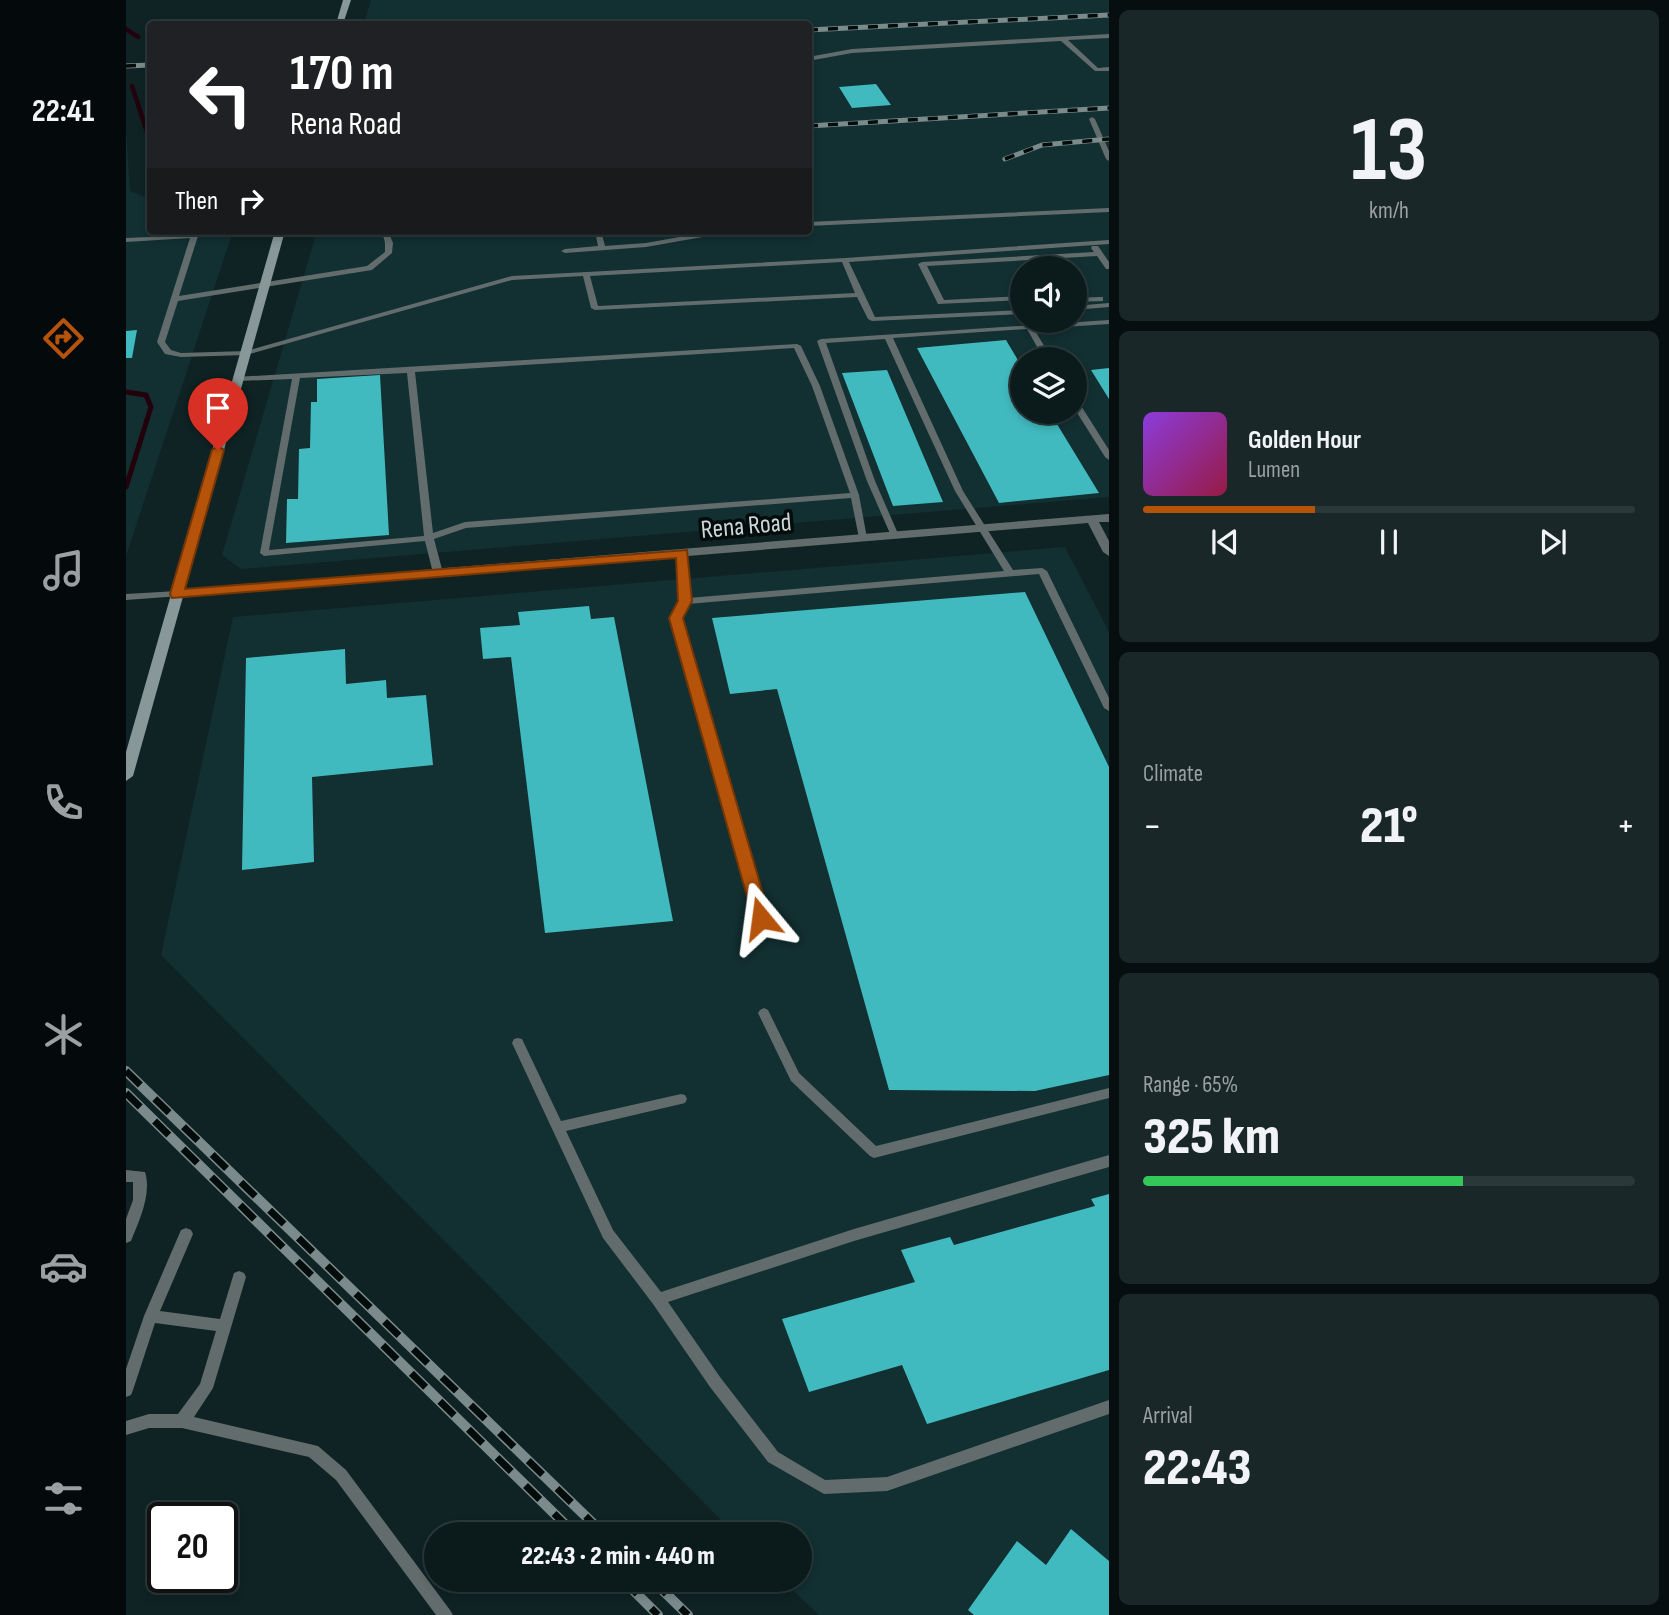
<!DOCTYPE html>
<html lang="en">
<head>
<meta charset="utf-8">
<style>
	:root { --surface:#0b1a1b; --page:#192728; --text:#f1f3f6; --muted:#9aa1a3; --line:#2b383a; --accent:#b45309 }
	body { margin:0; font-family:"Sofia Sans Condensed",sans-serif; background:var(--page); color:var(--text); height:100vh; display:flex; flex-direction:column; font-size:26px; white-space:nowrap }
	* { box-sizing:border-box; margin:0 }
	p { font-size:23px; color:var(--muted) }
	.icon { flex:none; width:38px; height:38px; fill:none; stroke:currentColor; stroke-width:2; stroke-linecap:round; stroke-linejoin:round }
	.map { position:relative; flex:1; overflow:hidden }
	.details { display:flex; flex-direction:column; gap:10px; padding:10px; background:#060e0f; width:560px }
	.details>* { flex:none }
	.hud { position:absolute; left:21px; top:21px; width:665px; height:214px; border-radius:7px; box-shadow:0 4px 10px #0003,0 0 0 2px var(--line); background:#202124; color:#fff; overflow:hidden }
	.fabs { position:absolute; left:884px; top:256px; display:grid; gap:14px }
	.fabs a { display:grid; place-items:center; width:77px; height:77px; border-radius:50%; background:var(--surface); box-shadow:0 4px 10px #0003,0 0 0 2px var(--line); font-size:35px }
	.speed { position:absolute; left:21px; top:1502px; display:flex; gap:14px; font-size:35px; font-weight:700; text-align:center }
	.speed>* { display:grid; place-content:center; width:91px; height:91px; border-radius:50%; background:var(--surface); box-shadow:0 4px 10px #0003,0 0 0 2px var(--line); line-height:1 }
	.speed .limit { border:4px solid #111; border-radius:10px; background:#fff; color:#111 }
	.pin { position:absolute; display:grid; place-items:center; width:60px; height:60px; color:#fff; margin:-72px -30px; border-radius:50% 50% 50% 0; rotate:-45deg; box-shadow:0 0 7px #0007 }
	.pin .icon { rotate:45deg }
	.me { position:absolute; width:77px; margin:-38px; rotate:344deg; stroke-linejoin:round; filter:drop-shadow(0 0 5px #0008) }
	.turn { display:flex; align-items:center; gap:24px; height:147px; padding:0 28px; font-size:32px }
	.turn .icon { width:91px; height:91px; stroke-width:2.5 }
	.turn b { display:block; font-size:49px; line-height:60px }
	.then { display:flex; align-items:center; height:66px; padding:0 28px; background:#0003; gap:14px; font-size:26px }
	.big { font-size:52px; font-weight:800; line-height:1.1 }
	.details .widget { flex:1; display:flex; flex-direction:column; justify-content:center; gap:10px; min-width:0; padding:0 24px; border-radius:10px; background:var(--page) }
	.details .dial { align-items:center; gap:0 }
	.dial b { font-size:91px; line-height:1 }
	.song { display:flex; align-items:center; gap:21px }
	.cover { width:84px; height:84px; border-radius:10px; background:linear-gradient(135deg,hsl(270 70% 55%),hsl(340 70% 35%)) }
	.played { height:7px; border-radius:4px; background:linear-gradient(90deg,var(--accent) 35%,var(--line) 35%) }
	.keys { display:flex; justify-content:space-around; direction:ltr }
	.heat { display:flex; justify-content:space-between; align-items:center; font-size:38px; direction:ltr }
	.charge { height:10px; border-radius:5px; background:linear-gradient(90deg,#34c759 65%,var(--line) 0) }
	.trip { position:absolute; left:298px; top:1522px; width:388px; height:70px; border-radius:35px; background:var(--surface); box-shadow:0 4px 10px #0003,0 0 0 2px var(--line); font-weight:800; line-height:70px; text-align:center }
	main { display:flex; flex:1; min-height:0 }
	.dock { display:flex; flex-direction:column; width:126px; justify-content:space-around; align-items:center; background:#040a0b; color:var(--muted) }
	.dock .icon { width:49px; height:49px }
	.dock .current { color:var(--accent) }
	.dock b { font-size:32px; color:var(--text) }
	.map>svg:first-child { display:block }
</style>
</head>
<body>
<main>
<nav class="dock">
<b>22:41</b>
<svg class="icon current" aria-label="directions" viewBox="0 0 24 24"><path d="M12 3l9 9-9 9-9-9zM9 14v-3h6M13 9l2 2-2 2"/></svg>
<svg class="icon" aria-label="music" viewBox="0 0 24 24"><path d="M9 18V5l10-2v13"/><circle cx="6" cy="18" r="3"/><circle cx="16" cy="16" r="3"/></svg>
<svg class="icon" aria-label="phone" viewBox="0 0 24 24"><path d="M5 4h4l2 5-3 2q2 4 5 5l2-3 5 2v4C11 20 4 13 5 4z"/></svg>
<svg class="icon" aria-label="climate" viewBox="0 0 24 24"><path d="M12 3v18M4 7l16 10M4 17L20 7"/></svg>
<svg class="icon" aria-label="car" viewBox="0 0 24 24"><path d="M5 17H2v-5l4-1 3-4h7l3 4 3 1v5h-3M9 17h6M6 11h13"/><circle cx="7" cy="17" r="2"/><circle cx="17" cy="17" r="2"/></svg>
<svg class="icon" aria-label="filters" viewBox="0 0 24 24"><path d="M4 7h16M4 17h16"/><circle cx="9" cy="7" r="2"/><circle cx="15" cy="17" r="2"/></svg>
</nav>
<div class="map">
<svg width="983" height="1615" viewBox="0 0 983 1615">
	<rect width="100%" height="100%" fill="#0f2324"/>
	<path fill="#122f31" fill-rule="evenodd" d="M245 0H983V497L115 569 96 555 191 231H682V24H238ZM896 268H948V320H896ZM896 359H948V411H896Z
		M0 131 4 191 24 199V231H107L0 556Z
		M939 547 983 632V1615H693L656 1580H674V1535H610L35 955 107 617Z"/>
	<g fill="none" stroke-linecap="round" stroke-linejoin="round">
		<path stroke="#23010c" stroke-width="4.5" d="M0 29 12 37
			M6 86 24 141"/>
		<path stroke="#23010c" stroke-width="5" d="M0 392 20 395 25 407 0 487"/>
	</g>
	<path fill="#41babf" d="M750 84 765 105 726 108 713 87Z
		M11 330 6 358H0V331Z
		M880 340 896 367V411H923L973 493 873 503 791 348Z
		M983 368V399L965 370Z
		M761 370 817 502 767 506 716 373Z
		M254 375 263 535 160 543 161 499H172L173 449 184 448 185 402H191V379Z
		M899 592 983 767V1075L909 1091 763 1090 651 689 604 694 586 618Z
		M463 606 465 619 488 617 547 921 419 933 385 657 357 659 354 628 394 625 392 612Z
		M219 649 220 684 260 680 261 698 300 695 307 765 186 777 188 862 116 870 120 658Z
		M983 1194V1370L801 1424 776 1365 683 1392 656 1319 789 1282 775 1250 824 1237 828 1245 969 1206 965 1199Z
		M945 1529 983 1561V1615H848L842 1610 891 1541 920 1565Z"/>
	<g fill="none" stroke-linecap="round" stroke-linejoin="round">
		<path fill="#626c6c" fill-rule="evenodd" d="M983 34V38L942 40 972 68 983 67V71H969L935 41 726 53 682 61V57L726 49Z
			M966 117 969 119 983 151V161L980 159 963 119Z
			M983 208V212L682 226V222Z
			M256 231H262L267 243 266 253 246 270 52 301 39 342 45 350 55 353 120 351 386 276 719 258 983 240V244L723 262 749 317 896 310V314L746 321 742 319 731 297 469 310 465 308 457 276 386 280 120 355 55 357 39 354 31 342 64 238 0 242V238L70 235 72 236 53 296 241 266 259 252V243ZM716 262 729 293 472 306 464 276Z
			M469 231H475L479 246 520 243 587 231H602L599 233 520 247 439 253 435 251 439 249 472 246Z
			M966 246H972L983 262V269H980L971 256 801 266 818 300 896 296V300L812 304 792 264 796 262 968 252 965 248Z
			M974 297H977V301L948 302V298Z
			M983 303V307L948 310V306Z
			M983 320V324L908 329 926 359H918L901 329 767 338 837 491 887 570 916 568 921 571 983 698V711L978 708 913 574 562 604 555 618 641 918 639 921H631L545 618 554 601 552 553 556 550 560 553 563 598 878 571 829 491 759 339 700 343 749 481 773 536 772 538H766L741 481 691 341 695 339Z
			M671 344 675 346 694 386 733 495 741 538 740 540 737 541 733 538 725 498 340 528 308 539 317 573 312 576 307 573 299 541 138 556 134 553 166 379 112 381H109V377ZM668 348 686 386 724 493 339 522 307 533 289 372ZM281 373 298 536 143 550 174 378Z
			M948 399 952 401 983 450V460L979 457 948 408Z
			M51 591 56 594 54 596 0 600V594Z
			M638 1008 642 1010 673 1073 750 1146 983 1088V1098L748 1158 744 1156 665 1081 632 1013 634 1010Z
			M392 1038 396 1039 435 1121 555 1094 559 1095 561 1099 559 1103 555 1104 440 1131 487 1230 535 1292 728 1229 983 1155V1167L728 1241 542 1302 594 1377 652 1452 699 1480 761 1477 983 1400V1414L761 1491 698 1494 642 1462 584 1387 527 1304 477 1238 386 1043 388 1039Z
			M0 1170 19 1172C26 1194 13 1221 5 1241L0 1243V1219L7 1200V1182H0Z
			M60 1228 65 1230 67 1234 34 1311 94 1319 108 1273 113 1271 118 1273 120 1277 87 1388 68 1417 192 1446 220 1470 324 1610 327 1615H310L210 1480 183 1457 56 1428H23L0 1435V1421L23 1414H52L74 1384 90 1331 29 1323 7 1390 5 1395 0 1397V1369L18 1316 55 1230Z"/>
		<path fill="#626c6c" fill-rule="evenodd" d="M983 514V522H973L983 541V556L977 552 962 523 51 598 45 594 51 590Z"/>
		<path fill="#889898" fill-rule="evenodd" d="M217 0H225L217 24H210Z
			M149 231H159L7 776 0 781V752Z"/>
		<defs>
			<path id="rail-far1" d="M682 30 983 15
				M0 66 24 65
				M682 126 983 108
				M879 159 916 145 983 139"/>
			<path id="rail" d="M0 1071 479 1535
				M0 1093 450 1535
				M497 1580 532 1615
				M526 1580 562 1615"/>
		</defs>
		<use href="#rail-far1" stroke="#7b8b8b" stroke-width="5"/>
		<use href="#rail" stroke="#7b8b8b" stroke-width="10"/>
		<use href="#rail-far1" stroke="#040b0b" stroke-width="3.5" stroke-dasharray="10" stroke-linecap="butt"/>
		<use href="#rail" stroke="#040b0b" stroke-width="7" stroke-dasharray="20" stroke-linecap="butt"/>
	</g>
	<path fill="#b45309" stroke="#753606" stroke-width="2" d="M92 446 98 450 59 589 561 550 566 601 557 618 644 918 641 923H629L627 918 543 618 552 601 550 558 46 598 44 594 86 450Z"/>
	<g text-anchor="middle" stroke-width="7" stroke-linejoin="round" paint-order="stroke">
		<g font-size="26" fill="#cbd7d7" stroke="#040b0b">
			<text transform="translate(620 525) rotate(-5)" y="9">Rena Road</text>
		</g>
	</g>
</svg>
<div class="fabs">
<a><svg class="icon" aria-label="sound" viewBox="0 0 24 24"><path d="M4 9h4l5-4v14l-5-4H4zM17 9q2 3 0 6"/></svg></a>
<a><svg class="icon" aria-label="layers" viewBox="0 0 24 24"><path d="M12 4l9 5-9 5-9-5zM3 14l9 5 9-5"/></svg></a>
</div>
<div class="speed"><div class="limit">20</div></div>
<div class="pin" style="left:92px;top:450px;background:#d93025"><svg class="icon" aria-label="arrive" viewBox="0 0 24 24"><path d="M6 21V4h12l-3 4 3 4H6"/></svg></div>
<svg class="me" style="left:635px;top:918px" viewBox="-20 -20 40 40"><path d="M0-17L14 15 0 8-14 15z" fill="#b45309" stroke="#fff" stroke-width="4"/></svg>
<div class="trip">22:43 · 2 min · 440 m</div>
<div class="hud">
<div class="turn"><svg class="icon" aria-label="left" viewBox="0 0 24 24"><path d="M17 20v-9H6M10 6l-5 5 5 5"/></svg><div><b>170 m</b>Rena Road</div></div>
<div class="then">Then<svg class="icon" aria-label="right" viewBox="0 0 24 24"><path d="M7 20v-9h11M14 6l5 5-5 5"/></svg></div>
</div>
</div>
<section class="details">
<div class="widget dial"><b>13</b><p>km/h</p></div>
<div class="widget">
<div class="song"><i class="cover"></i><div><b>Golden Hour</b><p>Lumen</p></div></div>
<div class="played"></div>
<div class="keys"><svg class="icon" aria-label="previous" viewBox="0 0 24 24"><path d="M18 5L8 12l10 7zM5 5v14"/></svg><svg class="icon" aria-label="pause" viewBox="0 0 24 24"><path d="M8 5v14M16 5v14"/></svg><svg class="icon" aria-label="next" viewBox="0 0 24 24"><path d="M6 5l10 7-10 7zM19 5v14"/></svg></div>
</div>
<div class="widget"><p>Climate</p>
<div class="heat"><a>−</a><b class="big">21°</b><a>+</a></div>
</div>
<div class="widget"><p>Range · 65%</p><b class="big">325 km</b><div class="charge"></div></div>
<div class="widget"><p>Arrival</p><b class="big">22:43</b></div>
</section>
</main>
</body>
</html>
